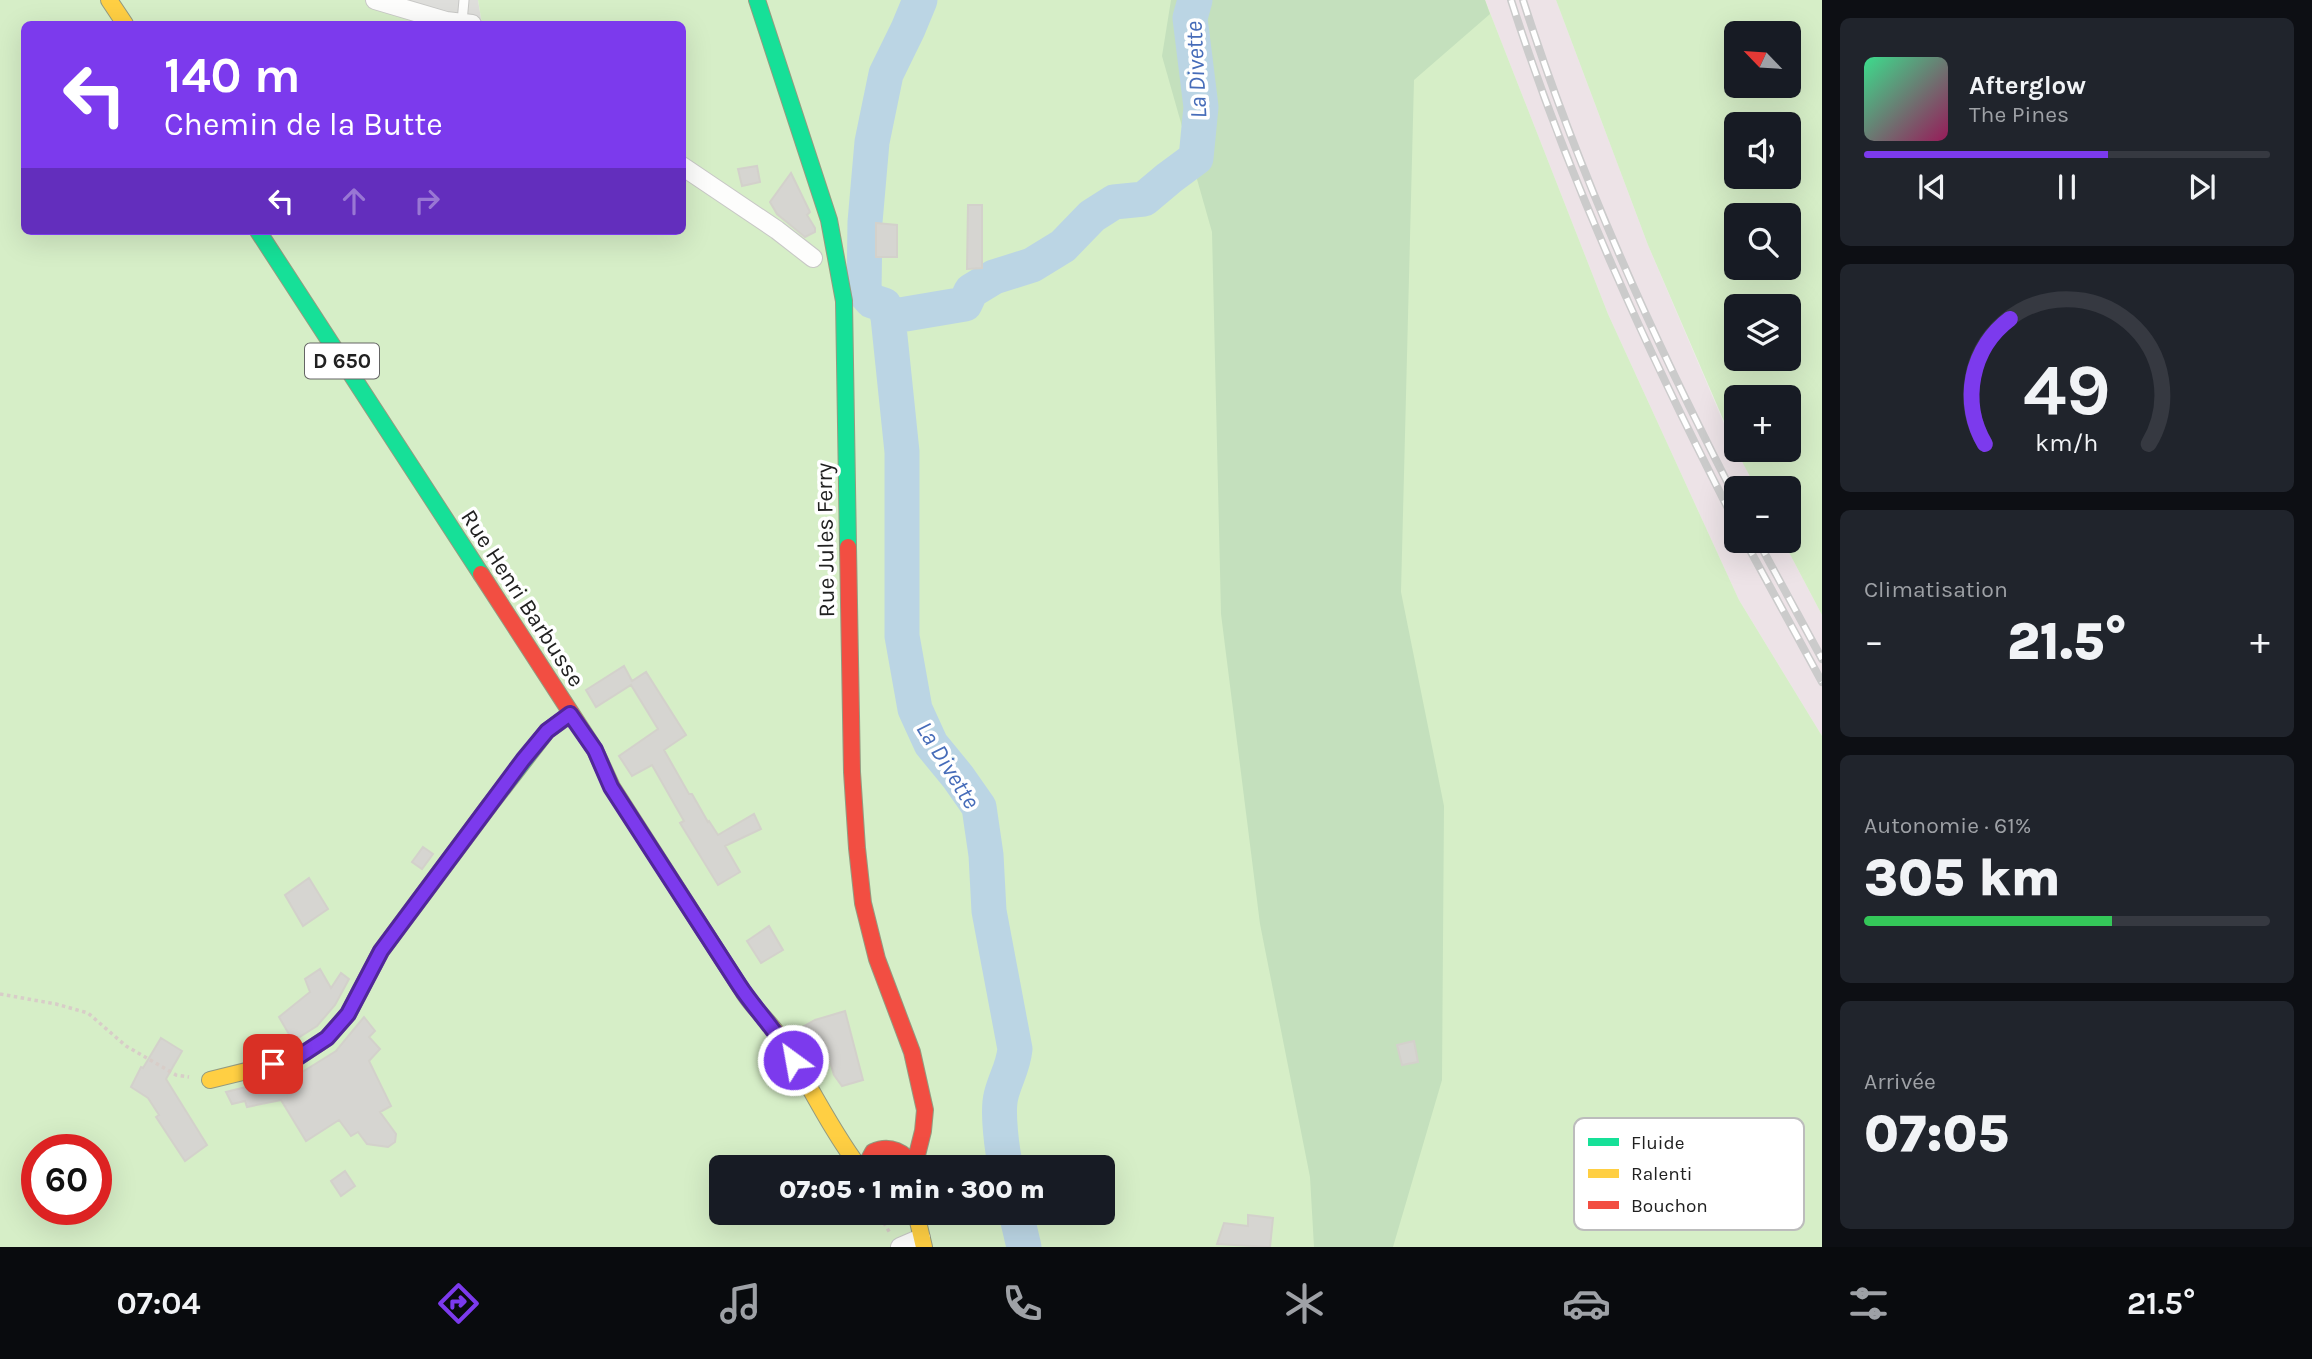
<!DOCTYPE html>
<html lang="fr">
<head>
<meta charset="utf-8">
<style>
	:root { --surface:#171b24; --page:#20242c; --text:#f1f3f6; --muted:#9ea1a6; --line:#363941; --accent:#7c3aed }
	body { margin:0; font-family:Karla,sans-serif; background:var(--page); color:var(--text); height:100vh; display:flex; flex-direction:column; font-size:26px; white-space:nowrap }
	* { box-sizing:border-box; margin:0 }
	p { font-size:23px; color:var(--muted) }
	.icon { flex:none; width:38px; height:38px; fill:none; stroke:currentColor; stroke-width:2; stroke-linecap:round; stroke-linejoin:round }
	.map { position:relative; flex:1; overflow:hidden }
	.sheet { display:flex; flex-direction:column; gap:18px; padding:18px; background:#0d0f14; width:490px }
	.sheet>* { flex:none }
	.guide { position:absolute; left:21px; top:21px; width:665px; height:214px; border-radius:10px; box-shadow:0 7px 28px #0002; background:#7c3aed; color:#fff; overflow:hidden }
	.needle { width:46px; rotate:295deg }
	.fabs { position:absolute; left:1724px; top:21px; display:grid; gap:14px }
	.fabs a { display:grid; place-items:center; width:77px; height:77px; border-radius:10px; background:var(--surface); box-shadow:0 7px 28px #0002; font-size:35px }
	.speed { position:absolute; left:21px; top:1134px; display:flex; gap:14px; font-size:35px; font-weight:700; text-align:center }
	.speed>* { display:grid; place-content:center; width:91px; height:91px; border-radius:50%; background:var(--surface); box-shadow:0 7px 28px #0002; line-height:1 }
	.speed .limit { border:10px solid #d22; background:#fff; color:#111 }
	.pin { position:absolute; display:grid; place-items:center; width:60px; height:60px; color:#fff; margin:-30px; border-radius:14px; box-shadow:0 4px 10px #0006 }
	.me { position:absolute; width:77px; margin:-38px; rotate:328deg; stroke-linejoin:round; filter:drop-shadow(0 0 5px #0008) }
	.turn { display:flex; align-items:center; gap:24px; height:147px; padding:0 28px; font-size:32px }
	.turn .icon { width:91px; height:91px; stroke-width:2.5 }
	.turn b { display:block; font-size:49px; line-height:60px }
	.lanes { display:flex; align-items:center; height:66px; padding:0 28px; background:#0003; justify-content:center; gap:35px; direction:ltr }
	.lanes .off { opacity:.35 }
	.big { font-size:52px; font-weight:800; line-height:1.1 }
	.sheet .card { flex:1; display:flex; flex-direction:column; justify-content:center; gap:10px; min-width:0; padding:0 24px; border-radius:10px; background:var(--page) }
	.sheet .dial { align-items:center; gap:0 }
	.dial svg { height:182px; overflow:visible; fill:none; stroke:var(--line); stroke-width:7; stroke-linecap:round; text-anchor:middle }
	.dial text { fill:var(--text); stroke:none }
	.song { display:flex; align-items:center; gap:21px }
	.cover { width:84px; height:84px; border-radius:10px; background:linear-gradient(135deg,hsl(150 70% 55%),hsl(330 70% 35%)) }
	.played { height:7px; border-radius:4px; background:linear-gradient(90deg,var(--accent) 60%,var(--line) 60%) }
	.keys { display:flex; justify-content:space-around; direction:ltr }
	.heat { display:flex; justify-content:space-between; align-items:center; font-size:38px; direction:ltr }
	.charge { height:10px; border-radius:5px; background:linear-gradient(90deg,#34c759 61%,var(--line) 0) }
	.trip { position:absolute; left:709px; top:1155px; width:406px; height:70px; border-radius:10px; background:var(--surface); box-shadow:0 7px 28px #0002; font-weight:800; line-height:70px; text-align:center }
	.menu { display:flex; height:112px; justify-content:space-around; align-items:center; background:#090b0e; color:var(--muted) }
	.menu .icon { width:49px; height:49px }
	.menu .current { color:var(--accent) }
	.menu b { font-size:32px; color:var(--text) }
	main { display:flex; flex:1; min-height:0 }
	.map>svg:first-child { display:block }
</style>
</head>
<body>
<main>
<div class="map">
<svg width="1822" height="1247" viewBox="0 0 1822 1247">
	<rect width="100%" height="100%" fill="#efefea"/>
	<path fill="#dededb" d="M375 0H478L482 24H472Z"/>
	<path fill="#ede3e7" d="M1485 0H1556L1648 245 1728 433 1756 488H1736V541H1783L1822 615V736L1739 600 1608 314Z"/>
	<path fill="#d6eec7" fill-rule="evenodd" d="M0 0H375L472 24H24V231H682V24H482L478 0H1485L1608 314 1739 600 1822 736V1247H0ZM37 1150H96V1209H37ZM721 1167H1102V1213H721Z
		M1556 0H1822V615L1783 541H1788V488H1756L1736 450H1788V397H1736V449L1648 245ZM1736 33H1788V86H1736ZM1736 124H1788V177H1736ZM1736 215H1788V268H1736ZM1736 306H1788V359H1736Z"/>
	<path fill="#c4e0bd" d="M1171 0H1485L1490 14 1414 80 1401 592 1444 806 1442 1080 1393 1247H1314L1310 1177 1260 924 1221 614 1212 232 1162 56Z"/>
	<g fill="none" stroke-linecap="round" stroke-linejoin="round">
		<path stroke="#bbd5e4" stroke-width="35" d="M920 0 908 29 886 74 872 142 865 222 864 292 872 301 884 305 888 317 902 452V636L915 709 931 744 958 777 979 807 986 855 989 911 1015 1049C1013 1068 1005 1079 1001 1096 997 1112 1002 1151 1006 1167
			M888 317 965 304 971 291 994 277 1032 265 1063 246 1092 216 1114 202 1144 199 1169 178 1196 158 1201 107 1190 18 1195 0
			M1016 1213 1024 1247"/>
	</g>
	<path fill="#d6d5d1" stroke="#d3d1cb" stroke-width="2" d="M757 166 760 182 742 186 738 169Z
		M791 173 810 212 807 215 815 228V232L805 237 777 214 770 202Z
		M968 205H982V268L967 269Z
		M876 223 897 225V257H876Z
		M624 666 632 681 646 672 686 735 664 750 689 794H692L708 822 709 821 718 835 754 814 761 829 725 846 740 872 718 885 680 823 684 821 652 765 632 776 619 756 658 729 631 685 596 707 586 690Z
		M423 847 433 854 422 869 412 862Z
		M309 878 328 909 303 926 285 895Z
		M769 926 783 950 761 963 747 941Z
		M320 969 331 988 341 973 349 979 335 1005 317 1026 293 1041 279 1017 310 992 305 979Z
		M845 1011 863 1080 842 1086 834 1075 826 1049 813 1056 797 1030 815 1020Z
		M364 1017 375 1031 369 1037 380 1049 369 1061 391 1106 380 1112 396 1134 395 1142 388 1147 367 1144 358 1132 351 1136 339 1120 306 1141 281 1100 247 1107 245 1101 232 1104 226 1092 299 1074 336 1051Z
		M161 1038 182 1051 166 1079 207 1145 185 1161 156 1117 159 1115 148 1098 131 1087 141 1067 143 1068Z
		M1414 1041 1418 1062 1402 1065 1397 1045Z
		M345 1171 355 1186 341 1196 331 1181Z
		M1248 1215 1273 1218 1270 1247 1217 1244 1224 1223 1248 1226Z"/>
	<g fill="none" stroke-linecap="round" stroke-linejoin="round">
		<defs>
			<path id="lane" d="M462 22 464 0"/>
			<path id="street" d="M375 0 446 21 472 24
				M682 166 777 230 813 258
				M900 1247 921 1238"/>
			<path id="fast" d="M757 0 829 220 844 301 848 547
				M258 231 481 574
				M489 806 547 731 571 714"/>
			<path id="slow" d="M109 0 125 24
				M744 993C755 1010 771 1023 782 1040 808 1082 829 1127 859 1167
				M210 1080 295 1059 327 1038 348 1014 381 951 489 806
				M916 1213 924 1247"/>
			<path id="jam" d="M848 547 852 772 857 848 863 903 877 959 912 1052 925 1110 923 1131 914 1167
				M481 574 595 750 612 787 744 993
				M865 1167 873 1152C890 1144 905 1152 914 1167"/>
		</defs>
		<use href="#lane" stroke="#c8c8c6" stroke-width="11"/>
		<use href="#street" stroke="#c8c8c6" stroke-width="20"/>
		<use href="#fast" stroke="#949b80" stroke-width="18"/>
		<use href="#slow" stroke="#949b80" stroke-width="18"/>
		<use href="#jam" stroke="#949b80" stroke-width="18"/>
		<path stroke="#d8cdc8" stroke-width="3.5" stroke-dasharray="3.5 3.5" stroke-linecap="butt" d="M0 994 56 1004 88 1013 126 1046 176 1075 189 1077
			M865 1213 884 1223 890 1233"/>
		<use href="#lane" stroke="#fdfdfc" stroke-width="9"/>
		<use href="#street" stroke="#fdfdfc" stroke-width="18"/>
		<use href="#fast" stroke="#16e098" stroke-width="16"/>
		<use href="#slow" stroke="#ffcf43" stroke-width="16"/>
		<use href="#jam" stroke="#f24e42" stroke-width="16"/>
		<defs>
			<path id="rail" d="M1511 0C1569 181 1649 355 1736 524
				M1523 0C1578 172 1653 339 1736 499
				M1745 541 1822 682
				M1758 541 1822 659"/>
		</defs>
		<use href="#rail" stroke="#cbcbcb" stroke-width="8"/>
		<use href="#rail" stroke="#fff" stroke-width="5" stroke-dasharray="16" stroke-linecap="butt"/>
	</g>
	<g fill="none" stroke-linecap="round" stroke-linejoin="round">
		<defs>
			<path id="route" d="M273 1064 295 1059 327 1038 348 1014 381 951 523 760 547 731 570 714 595 750 611 787 739 985C756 1011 778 1032 793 1060"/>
		</defs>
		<use href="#route" stroke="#51269a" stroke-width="18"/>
		<use href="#route" stroke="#7c3aed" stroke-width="12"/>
	</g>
	<g text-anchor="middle" stroke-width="7" stroke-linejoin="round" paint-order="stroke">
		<rect fill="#fff" stroke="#646464" stroke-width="2" x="305" y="343.5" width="74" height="35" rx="5"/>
		<g font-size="21" font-weight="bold" fill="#212121">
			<text x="342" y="368">D 650</text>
		</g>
		<g font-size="23" fill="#212121" stroke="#fff">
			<text transform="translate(825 540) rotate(-91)" y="8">Rue Jules Ferry</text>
			<text transform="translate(523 598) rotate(57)" y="8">Rue Henri Barbusse</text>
		</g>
		<g font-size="24" font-style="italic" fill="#466cb9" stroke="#fff">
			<text transform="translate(1196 70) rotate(-93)" y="8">La Divette</text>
			<text transform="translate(948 765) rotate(58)" y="8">La Divette</text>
		</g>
	</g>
	<rect x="1574" y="1118" width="230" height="112" rx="10" fill="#fff" stroke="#bcbcbc" stroke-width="2"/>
	<rect x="1588" y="1138" width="31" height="8" fill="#16e098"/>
	<rect x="1588" y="1169" width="31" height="9" fill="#ffcf43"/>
	<rect x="1588" y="1201" width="31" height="8" fill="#f24e42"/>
	<g font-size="19" fill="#212121">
		<text x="1631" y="1149">Fluide</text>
		<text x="1631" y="1180">Ralenti</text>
		<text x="1631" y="1212">Bouchon</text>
	</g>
</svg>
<div class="fabs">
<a><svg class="needle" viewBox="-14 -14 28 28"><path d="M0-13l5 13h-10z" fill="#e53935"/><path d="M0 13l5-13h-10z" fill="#9ea1a6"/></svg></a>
<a><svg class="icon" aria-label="sound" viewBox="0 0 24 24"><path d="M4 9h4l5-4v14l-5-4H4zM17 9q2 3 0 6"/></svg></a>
<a><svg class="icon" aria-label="search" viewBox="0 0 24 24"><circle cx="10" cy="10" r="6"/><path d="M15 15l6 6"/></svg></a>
<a><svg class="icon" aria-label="layers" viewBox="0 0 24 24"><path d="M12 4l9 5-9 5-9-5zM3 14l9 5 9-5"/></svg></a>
<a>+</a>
<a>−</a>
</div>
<div class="speed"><div class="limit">60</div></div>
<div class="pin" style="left:273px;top:1064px;background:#d93025"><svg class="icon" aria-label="arrive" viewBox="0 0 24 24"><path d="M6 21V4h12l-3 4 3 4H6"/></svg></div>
<svg class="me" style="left:793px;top:1060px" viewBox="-20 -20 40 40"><circle r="17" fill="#7c3aed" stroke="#fff" stroke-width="3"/><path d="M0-11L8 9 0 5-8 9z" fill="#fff"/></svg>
<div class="trip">07:05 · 1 min · 300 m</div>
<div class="guide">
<div class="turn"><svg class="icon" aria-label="left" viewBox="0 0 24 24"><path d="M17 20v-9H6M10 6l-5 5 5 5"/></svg><div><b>140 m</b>Chemin de la Butte</div></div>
<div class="lanes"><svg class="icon" aria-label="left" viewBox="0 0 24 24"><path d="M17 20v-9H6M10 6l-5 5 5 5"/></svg><svg class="icon off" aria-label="ahead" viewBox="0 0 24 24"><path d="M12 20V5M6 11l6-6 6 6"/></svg><svg class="icon off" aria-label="right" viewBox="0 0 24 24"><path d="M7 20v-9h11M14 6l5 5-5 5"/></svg></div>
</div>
</div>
<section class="sheet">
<div class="card">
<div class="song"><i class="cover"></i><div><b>Afterglow</b><p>The Pines</p></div></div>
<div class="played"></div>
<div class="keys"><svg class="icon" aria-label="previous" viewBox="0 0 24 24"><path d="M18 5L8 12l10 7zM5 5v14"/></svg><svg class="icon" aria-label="pause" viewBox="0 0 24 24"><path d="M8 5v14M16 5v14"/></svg><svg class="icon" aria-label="next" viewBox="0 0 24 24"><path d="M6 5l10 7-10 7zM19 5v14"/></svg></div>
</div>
<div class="card dial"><svg viewBox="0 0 100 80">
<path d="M14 69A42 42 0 1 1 86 69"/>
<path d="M14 69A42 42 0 0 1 25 14" stroke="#7c3aed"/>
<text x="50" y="56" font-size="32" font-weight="700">49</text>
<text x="50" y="72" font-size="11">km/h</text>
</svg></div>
<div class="card"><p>Climatisation</p>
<div class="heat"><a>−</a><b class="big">21.5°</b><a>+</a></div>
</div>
<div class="card"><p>Autonomie · 61%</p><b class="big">305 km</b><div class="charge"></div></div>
<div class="card"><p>Arrivée</p><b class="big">07:05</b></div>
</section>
</main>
<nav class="menu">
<b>07:04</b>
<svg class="icon current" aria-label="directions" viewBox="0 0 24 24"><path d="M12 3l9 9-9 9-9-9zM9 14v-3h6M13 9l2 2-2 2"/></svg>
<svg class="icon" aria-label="music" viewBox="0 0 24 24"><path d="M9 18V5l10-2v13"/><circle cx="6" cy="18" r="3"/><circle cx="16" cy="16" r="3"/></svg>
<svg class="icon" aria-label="phone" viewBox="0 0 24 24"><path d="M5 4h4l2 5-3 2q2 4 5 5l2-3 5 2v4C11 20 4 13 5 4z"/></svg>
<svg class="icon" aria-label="climate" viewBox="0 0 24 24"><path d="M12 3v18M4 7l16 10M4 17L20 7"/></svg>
<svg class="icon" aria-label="car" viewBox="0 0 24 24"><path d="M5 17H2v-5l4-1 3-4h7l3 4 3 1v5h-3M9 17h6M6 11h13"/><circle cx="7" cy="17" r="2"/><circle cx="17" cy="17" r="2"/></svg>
<svg class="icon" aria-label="filters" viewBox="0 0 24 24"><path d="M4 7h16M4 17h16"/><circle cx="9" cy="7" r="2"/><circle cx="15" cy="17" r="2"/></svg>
<b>21.5°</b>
</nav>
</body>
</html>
